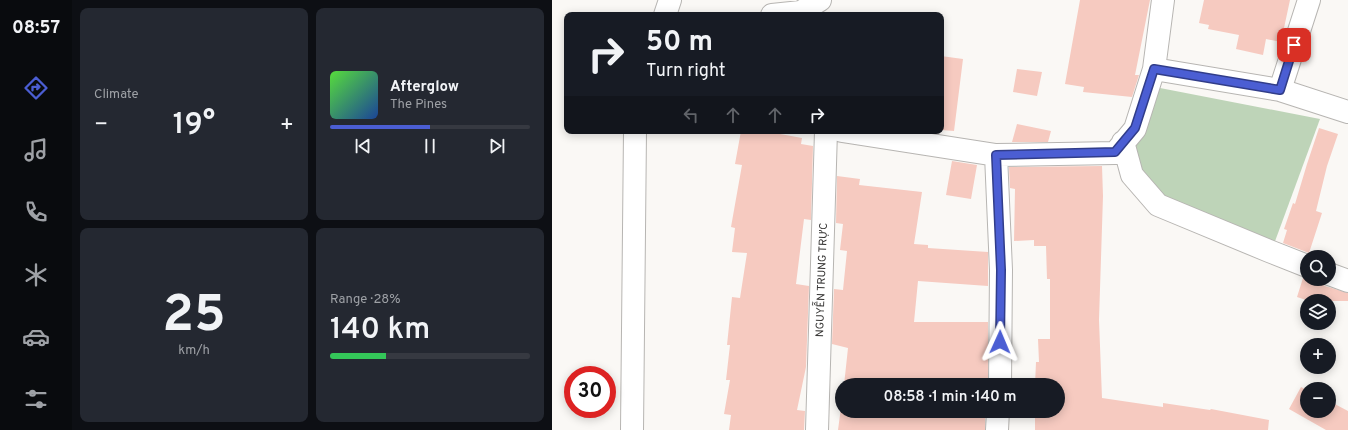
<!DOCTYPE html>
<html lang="en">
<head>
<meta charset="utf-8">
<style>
	:root { --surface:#171b24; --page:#242831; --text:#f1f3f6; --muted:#9ea1a6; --line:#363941; --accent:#4b5ed3 }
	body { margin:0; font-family:Overpass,sans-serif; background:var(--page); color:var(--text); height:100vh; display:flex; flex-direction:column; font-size:15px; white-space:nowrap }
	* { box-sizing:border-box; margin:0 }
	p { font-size:13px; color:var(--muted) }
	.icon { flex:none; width:22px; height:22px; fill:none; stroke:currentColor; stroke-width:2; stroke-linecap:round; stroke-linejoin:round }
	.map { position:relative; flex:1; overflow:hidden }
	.sheet { display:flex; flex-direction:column; gap:8px; padding:8px; background:#0d0f14; width:480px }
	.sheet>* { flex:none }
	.banner { position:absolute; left:12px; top:12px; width:380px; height:122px; border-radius:8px; box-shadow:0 2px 10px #0003; background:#171b24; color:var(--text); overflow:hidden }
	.buttons { position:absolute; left:748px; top:250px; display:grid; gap:8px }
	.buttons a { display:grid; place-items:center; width:36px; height:36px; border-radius:50%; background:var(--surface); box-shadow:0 2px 10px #0003; font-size:20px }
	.speed { position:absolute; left:12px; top:366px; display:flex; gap:8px; font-size:20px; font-weight:700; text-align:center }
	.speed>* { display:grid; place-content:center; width:52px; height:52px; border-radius:50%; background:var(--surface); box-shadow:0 2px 10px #0003; line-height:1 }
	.speed .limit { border:6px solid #d22; background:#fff; color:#111 }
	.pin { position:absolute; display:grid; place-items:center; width:34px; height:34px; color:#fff; margin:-17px; border-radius:8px; box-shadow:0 2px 6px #0006 }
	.me { position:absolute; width:44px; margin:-22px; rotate:1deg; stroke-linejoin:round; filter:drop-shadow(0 0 3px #0008) }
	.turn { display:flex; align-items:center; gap:14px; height:84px; padding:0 16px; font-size:18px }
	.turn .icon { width:52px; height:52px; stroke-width:2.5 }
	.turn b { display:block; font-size:28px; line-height:34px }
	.lanes { display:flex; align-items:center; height:38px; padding:0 16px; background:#0003; justify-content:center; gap:20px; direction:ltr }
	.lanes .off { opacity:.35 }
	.big { font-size:30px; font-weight:600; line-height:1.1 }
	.sheet .tile { flex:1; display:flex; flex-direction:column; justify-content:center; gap:6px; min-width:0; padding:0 14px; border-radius:8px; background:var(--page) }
	.sheet .dial { align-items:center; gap:0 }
	.dial b { font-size:52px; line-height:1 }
	.song { display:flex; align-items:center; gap:12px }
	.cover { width:48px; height:48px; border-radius:6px; background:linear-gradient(135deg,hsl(110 70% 55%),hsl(220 70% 35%)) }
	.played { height:4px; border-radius:2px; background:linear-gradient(90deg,var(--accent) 50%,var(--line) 50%) }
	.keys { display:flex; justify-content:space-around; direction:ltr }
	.heat { display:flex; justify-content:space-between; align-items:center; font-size:22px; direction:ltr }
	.charge { height:6px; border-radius:3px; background:linear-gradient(90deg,#34c759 28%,var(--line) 0) }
	.sheet .tiles { flex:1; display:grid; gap:8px; grid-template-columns:repeat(2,1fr) }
	.trip { position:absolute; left:283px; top:378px; width:230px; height:40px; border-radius:20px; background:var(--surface); box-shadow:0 2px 10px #0003; font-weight:600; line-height:40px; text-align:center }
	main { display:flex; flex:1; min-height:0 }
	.menu { display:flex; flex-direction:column; width:72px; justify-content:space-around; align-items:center; background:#090b0e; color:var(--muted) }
	.menu .icon { width:28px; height:28px }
	.menu .on { color:var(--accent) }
	.menu b { font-size:18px; color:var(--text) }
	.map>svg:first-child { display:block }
</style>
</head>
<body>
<main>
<nav class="menu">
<b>08:57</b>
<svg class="icon on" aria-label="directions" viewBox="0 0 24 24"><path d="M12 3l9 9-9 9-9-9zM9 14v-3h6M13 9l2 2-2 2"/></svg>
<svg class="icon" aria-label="music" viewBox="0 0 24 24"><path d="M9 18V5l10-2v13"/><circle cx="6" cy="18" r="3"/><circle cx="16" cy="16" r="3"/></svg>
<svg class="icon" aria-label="phone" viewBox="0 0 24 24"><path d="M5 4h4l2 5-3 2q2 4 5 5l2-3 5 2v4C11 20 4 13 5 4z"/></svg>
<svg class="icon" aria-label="climate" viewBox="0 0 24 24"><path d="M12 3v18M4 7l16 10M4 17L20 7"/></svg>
<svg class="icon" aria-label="car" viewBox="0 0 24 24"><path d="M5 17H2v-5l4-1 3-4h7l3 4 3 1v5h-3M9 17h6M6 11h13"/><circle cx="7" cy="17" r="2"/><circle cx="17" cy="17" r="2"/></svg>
<svg class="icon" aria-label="filters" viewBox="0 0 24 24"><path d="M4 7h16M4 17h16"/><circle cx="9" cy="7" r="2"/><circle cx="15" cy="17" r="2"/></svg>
</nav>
<section class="sheet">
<div class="tiles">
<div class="tile"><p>Climate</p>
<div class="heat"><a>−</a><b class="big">19°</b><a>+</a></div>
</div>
<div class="tile">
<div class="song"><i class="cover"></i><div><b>Afterglow</b><p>The Pines</p></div></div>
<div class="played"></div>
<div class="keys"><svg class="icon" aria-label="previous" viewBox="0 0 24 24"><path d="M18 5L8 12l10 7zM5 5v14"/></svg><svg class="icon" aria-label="pause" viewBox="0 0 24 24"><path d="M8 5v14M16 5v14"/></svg><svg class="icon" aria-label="next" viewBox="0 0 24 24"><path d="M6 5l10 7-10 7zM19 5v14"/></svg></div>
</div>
<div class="tile dial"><b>25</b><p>km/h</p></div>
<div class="tile"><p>Range · 28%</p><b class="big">140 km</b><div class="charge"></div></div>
</div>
</section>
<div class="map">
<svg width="796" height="430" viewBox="0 0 796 430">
	<rect width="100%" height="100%" fill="#faf8f5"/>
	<path fill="#bed4b8" d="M608 88 768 119 722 244 606 205 574 155Z"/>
	<path fill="#f6cac0" d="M528 0H598L583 75H587L580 97 531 92 532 87 513 84Z
		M652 0H738L729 42 714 39 711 55 684 49 687 35 656 29 657 25 647 23Z
		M389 56 411 59 402 131 389 130Z
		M465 69 490 72 485 96 461 92Z
		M465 124 499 131 496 142H460Z
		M767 128 786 134 775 166 764 211 770 213 757 253 731 243 735 230 732 229 741 203 743 204 755 164Z
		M189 131H212L250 138 249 144 261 146 259 220 252 219 244 284 257 286 254 367 245 410 253 411 252 430H177L179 415 172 414 178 380H174L178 345H175L180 297 188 298 195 253 180 252 183 228 179 227 190 165 183 164Z
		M400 161 425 165 419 199 394 195Z
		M550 166 551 196 547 320 550 398 611 407V403L658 410 659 409 717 420 716 430H483V411H506V385H483L484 362H487L486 339H498V279H495L494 246H482V240L462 241 463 189 458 188 457 167Z
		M285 176 308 179 307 185 370 192 362 244 376 245V248L436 252V286L366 281 362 322H436V385H292L296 348 280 344 282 289 291 290 295 251 288 250 291 224 284 223Z
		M751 278 766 280 773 286 796 293V301H757L745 297Z
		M749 387 755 390V411H777V401L796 411V430H774L737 409Z
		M290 400V411H433V430H286Z"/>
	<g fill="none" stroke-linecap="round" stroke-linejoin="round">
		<defs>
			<path id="minor" d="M113 15 118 0
				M220 15 249 12 268 0
				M602 69 728 90 796 112
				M728 90 757 0
				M290 131 444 155 563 153 583 129 602 69 611 0
				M571 142 580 175 606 205 717 251 755 266
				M444 155 449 270 448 385
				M777 274 796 281
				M80 430 83 131
				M265 430 274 131
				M445 430 446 411"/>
		</defs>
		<use href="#minor" stroke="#b7b5b2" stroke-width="24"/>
		<use href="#minor" stroke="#fff" stroke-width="22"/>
	</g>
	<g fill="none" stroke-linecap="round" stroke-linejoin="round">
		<defs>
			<path id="route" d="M448 342 449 270 444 155 563 152 583 128 602 69 728 90 742 45"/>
		</defs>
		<use href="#route" stroke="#313d89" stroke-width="10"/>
		<use href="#route" stroke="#4b5ed3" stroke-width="7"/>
	</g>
	<g text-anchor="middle" stroke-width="3" stroke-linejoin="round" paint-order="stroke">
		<g font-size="11" fill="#373635" stroke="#fff">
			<text transform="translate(269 280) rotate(-88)" y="4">NGUYỄN TRUNG TRỰC</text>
		</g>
	</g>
</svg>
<div class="buttons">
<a><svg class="icon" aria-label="search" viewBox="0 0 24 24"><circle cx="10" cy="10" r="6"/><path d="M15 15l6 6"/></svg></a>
<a><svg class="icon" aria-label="layers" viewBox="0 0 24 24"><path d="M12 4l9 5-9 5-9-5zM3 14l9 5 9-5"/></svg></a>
<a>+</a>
<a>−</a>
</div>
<div class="speed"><div class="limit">30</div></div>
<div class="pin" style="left:742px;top:45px;background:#d93025"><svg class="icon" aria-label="arrive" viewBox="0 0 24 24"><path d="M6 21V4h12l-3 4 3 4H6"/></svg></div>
<svg class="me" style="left:448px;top:342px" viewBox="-20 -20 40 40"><path d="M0-17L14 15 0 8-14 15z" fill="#4b5ed3" stroke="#fff" stroke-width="4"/></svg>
<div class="trip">08:58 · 1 min · 140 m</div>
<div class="banner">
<div class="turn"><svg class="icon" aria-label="right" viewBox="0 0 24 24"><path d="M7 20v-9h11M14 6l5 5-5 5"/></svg><div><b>50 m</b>Turn right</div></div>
<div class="lanes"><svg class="icon off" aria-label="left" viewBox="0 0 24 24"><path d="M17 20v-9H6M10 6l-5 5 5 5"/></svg><svg class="icon off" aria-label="ahead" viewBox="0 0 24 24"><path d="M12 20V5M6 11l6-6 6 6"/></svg><svg class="icon off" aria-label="ahead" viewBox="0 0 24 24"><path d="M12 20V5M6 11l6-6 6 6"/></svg><svg class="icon" aria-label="right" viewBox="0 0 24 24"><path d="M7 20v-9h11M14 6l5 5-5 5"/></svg></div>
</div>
</div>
</main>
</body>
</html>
